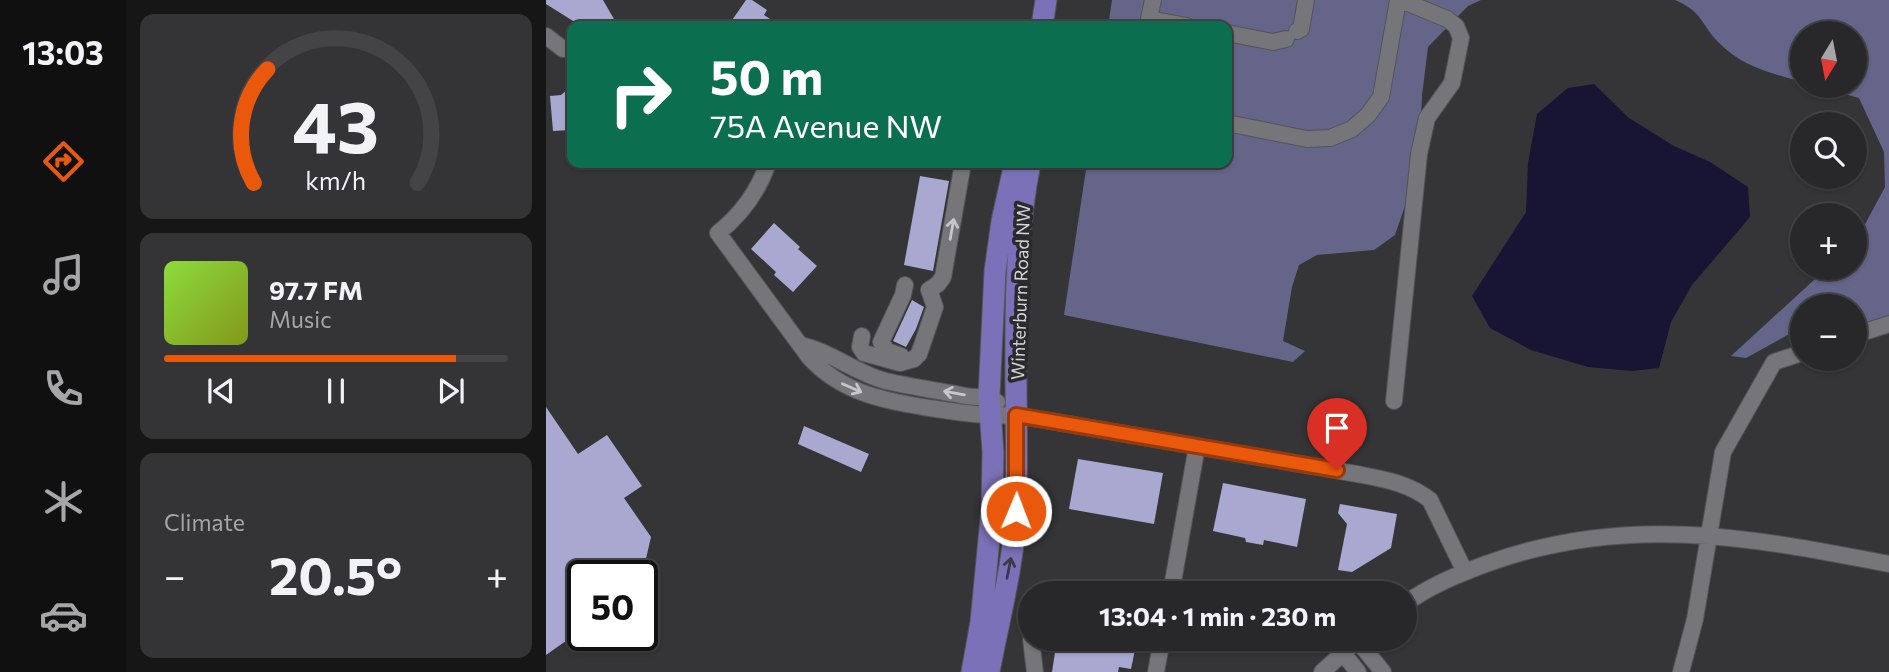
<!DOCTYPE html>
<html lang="en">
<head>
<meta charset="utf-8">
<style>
	:root { --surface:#28282a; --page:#343436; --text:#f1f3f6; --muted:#a5a6a8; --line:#444447; --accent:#ea580c }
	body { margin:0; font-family:Commissioner,sans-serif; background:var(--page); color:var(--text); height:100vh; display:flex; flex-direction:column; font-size:26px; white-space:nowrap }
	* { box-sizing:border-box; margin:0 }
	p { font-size:23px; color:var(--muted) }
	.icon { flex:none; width:38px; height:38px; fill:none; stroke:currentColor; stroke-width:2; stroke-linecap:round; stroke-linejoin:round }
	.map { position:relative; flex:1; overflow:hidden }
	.panel { display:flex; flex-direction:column; gap:14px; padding:14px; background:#161617; width:420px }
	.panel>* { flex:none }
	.guide { position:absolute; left:21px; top:21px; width:665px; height:147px; border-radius:14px; box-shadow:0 2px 5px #0004,0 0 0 2px var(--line); background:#0b6e4f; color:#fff; overflow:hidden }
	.needle { width:46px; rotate:190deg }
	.buttons { position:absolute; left:1244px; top:21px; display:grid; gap:14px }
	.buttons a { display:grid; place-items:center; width:77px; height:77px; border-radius:50%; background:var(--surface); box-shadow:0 2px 5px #0004,0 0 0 2px var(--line); font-size:35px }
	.speed { position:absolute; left:21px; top:560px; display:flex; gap:14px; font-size:35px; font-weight:700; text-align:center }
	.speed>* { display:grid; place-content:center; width:91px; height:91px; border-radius:50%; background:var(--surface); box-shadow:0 2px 5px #0004,0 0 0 2px var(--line); line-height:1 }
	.speed .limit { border:4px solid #111; border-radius:10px; background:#fff; color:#111 }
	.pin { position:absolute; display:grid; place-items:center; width:60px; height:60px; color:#fff; margin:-72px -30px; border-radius:50% 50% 50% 0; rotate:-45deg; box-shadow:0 0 7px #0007 }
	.pin .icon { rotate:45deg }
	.me { position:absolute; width:77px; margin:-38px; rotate:1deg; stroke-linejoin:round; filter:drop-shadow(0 0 5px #0008) }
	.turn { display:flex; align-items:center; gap:24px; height:147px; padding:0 28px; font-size:32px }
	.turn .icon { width:91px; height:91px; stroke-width:2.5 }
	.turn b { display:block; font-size:49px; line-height:60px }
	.big { font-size:52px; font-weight:700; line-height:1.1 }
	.panel .widget { flex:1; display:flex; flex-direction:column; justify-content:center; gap:10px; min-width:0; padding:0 24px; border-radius:14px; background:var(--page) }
	.panel .dial { align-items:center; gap:0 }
	.dial svg { height:182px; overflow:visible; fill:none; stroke:var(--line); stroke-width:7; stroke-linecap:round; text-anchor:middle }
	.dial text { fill:var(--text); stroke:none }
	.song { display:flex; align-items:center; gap:21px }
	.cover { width:84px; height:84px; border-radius:10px; background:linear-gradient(135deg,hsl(90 70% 55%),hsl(70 70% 35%)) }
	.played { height:7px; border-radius:4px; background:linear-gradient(90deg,var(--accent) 85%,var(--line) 85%) }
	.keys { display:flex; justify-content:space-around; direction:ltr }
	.heat { display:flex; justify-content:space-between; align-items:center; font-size:38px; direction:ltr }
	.trip { position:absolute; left:472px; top:581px; width:399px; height:70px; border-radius:35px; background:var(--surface); box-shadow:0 2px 5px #0004,0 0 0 2px var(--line); font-weight:700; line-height:70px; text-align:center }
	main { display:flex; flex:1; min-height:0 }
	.tabs { display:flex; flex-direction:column; width:126px; justify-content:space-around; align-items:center; background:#101011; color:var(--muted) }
	.tabs .icon { width:49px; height:49px }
	.tabs .on { color:var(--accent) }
	.tabs b { font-size:32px; color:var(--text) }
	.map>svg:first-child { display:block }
</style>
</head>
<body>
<main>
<nav class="tabs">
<b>13:03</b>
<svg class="icon on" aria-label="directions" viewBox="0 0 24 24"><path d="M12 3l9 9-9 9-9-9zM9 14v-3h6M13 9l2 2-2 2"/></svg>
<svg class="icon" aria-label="music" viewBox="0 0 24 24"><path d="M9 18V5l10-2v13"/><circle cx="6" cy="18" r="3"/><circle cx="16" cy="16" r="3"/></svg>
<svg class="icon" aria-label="phone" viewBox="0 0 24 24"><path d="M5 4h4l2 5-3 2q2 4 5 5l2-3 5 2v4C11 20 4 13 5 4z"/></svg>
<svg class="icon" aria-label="climate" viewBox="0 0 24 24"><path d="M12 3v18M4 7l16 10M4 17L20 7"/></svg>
<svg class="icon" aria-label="car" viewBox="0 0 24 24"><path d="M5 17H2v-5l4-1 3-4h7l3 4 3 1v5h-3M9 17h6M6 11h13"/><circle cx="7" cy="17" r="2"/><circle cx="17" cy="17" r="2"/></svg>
</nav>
<section class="panel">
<div class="widget dial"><svg viewBox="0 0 100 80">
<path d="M14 69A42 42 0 1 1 86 69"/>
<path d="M14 69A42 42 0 0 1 20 19" stroke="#ea580c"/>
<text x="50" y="56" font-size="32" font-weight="700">43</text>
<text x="50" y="72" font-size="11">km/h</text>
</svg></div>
<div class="widget">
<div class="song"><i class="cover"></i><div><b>97.7 FM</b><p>Music</p></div></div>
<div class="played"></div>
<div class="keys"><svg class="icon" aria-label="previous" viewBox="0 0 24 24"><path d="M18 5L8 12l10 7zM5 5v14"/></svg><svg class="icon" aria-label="pause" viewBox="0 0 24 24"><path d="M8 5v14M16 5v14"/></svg><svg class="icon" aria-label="next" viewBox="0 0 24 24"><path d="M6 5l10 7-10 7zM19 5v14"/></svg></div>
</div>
<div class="widget"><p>Climate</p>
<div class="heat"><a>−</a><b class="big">20.5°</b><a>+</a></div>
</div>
</section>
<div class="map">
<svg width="1343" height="672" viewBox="0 0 1343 672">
	<rect width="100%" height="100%" fill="#353538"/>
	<path fill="#656489" d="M566 0H935L922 6 882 47 876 96 874 144 865 189 849 235 828 250 771 255 753 265 746 287 737 341 759 351 747 362 518 315 541 163H681V26H562Z
		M1129 0H1343V333L1309 325V306H1256V327L1200 358 1185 356 1281 268H1309V243L1339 187 1338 152 1313 98 1270 86H1309V33H1256V82C1225 73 1196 67 1172 42 1154 23 1157 12 1129 0Z"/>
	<path fill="#181433" d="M1048 84 1083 118 1128 146 1164 162 1202 187 1204 217 1146 285 1125 322 1113 368 1086 371 1042 367 985 350 944 328 926 296 980 212 982 163 991 114 1022 88Z"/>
	<path fill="#a9a8d0" d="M0 0H57L72 26H35L0 4Z
		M200 0H206L221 10 218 15 235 26H182Z
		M21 90 25 130 7 131 4 96 15 95Z
		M374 176 403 181 387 271 358 265Z
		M228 223 254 247 252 249 271 266 247 292 228 275 230 272 205 249Z
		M366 300 378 307 370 329 360 347 347 341Z
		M0 407 32 454 61 435 96 486 78 498 105 537 96 576H37V629L0 655Z
		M258 426 323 454 315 472 252 444Z
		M532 459 617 473 608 524 523 509Z
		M677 483 760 499 751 547 718 540 717 545 700 542 699 538 667 531Z
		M794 504 851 514 845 548 806 572 792 570 801 524 792 513Z
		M511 639H588L590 645 585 669 573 667 572 672H506Z"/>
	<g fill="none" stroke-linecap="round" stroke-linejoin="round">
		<path stroke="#4d4d50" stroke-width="16" stroke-dasharray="16 8" stroke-linecap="butt" d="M516 590 534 593"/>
		<defs>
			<path id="minor" d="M607 0 603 19 641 26
				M751 31 755 29 760 0
				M681 33 727 42 740 39
				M0 36 17 49
				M681 123 761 139 784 138 806 129 822 115 835 97 852 0
				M222 163C212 192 196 214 172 233L263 357C296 394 343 402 390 409 417 413 443 417 470 415L811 474C837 479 863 483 884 500L919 572
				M1309 335 1343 324
				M316 336 314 347 318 353 354 363 368 359 373 354 389 307 383 290 392 284 397 277 417 163
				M255 345C286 352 309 373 340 381 366 387 393 391 420 396 432 398 441 395 451 402
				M355 356 341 351 335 342 357 295 359 285
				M848 401 873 154 881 118 906 83 915 38 910 26 901 19 855 0
				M494 593 500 589 516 590
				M625 593 651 446
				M859 604C883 586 913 574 940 564 1079 513 1203 537 1343 564
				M485 639 489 672
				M598 639 616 642
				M811 640 837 672
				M796 652 812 672
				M610 672 616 639
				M776 672 813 639
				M1135 672 1149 619 1177 452 1228 362 1256 353"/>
			<path id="major" d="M496 26 500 0
				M426 672 435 622 446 508 447 452 443 396 449 271 456 221 469 163
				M443 672C453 618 468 564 470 509 473 396 462 274 484 163"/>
		</defs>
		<use href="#minor" stroke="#545457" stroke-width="18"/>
		<use href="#major" stroke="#545457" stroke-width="23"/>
		<use href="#minor" stroke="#75757a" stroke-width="16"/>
		<use href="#major" stroke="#7a71b8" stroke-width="21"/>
	</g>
	<defs><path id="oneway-shaft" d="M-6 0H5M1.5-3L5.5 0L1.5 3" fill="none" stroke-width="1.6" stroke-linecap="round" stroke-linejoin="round" transform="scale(1.75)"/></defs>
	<g stroke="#c7c7ca">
		<use href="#oneway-shaft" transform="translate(406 229) rotate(-80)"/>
		<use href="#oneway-shaft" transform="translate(306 388) rotate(24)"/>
		<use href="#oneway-shaft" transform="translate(408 393) rotate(-170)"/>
	</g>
	<use stroke="#3b384a" href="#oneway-shaft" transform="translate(463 568) rotate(-79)"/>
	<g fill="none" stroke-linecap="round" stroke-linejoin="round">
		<defs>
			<path id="route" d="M470 511V415L791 470"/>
		</defs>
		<use href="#route" stroke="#983908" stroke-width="18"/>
		<use href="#route" stroke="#ea580c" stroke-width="12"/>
	</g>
	<g text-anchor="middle" stroke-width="7" stroke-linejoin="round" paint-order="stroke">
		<g font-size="18" fill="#d5d5d8" stroke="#2b2a2e">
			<text transform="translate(475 292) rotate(-88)" y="6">Winterburn Road NW</text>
		</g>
	</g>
</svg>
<div class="buttons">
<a><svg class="needle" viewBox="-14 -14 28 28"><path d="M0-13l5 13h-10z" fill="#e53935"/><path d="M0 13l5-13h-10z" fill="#a5a6a8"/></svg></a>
<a><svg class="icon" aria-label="search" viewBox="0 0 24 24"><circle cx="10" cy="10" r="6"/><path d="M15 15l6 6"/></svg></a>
<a>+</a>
<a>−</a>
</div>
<div class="speed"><div class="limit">50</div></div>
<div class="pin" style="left:791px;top:470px;background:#d93025"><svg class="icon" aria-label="arrive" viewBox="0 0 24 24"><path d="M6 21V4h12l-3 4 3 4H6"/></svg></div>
<svg class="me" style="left:470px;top:511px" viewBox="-20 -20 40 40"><circle r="17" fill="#ea580c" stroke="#fff" stroke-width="3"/><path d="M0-11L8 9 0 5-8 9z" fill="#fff"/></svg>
<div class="trip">13:04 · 1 min · 230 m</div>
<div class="guide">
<div class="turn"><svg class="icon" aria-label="right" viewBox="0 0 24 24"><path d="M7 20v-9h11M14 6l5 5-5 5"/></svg><div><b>50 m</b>75A Avenue NW</div></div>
</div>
</div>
</main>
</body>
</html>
